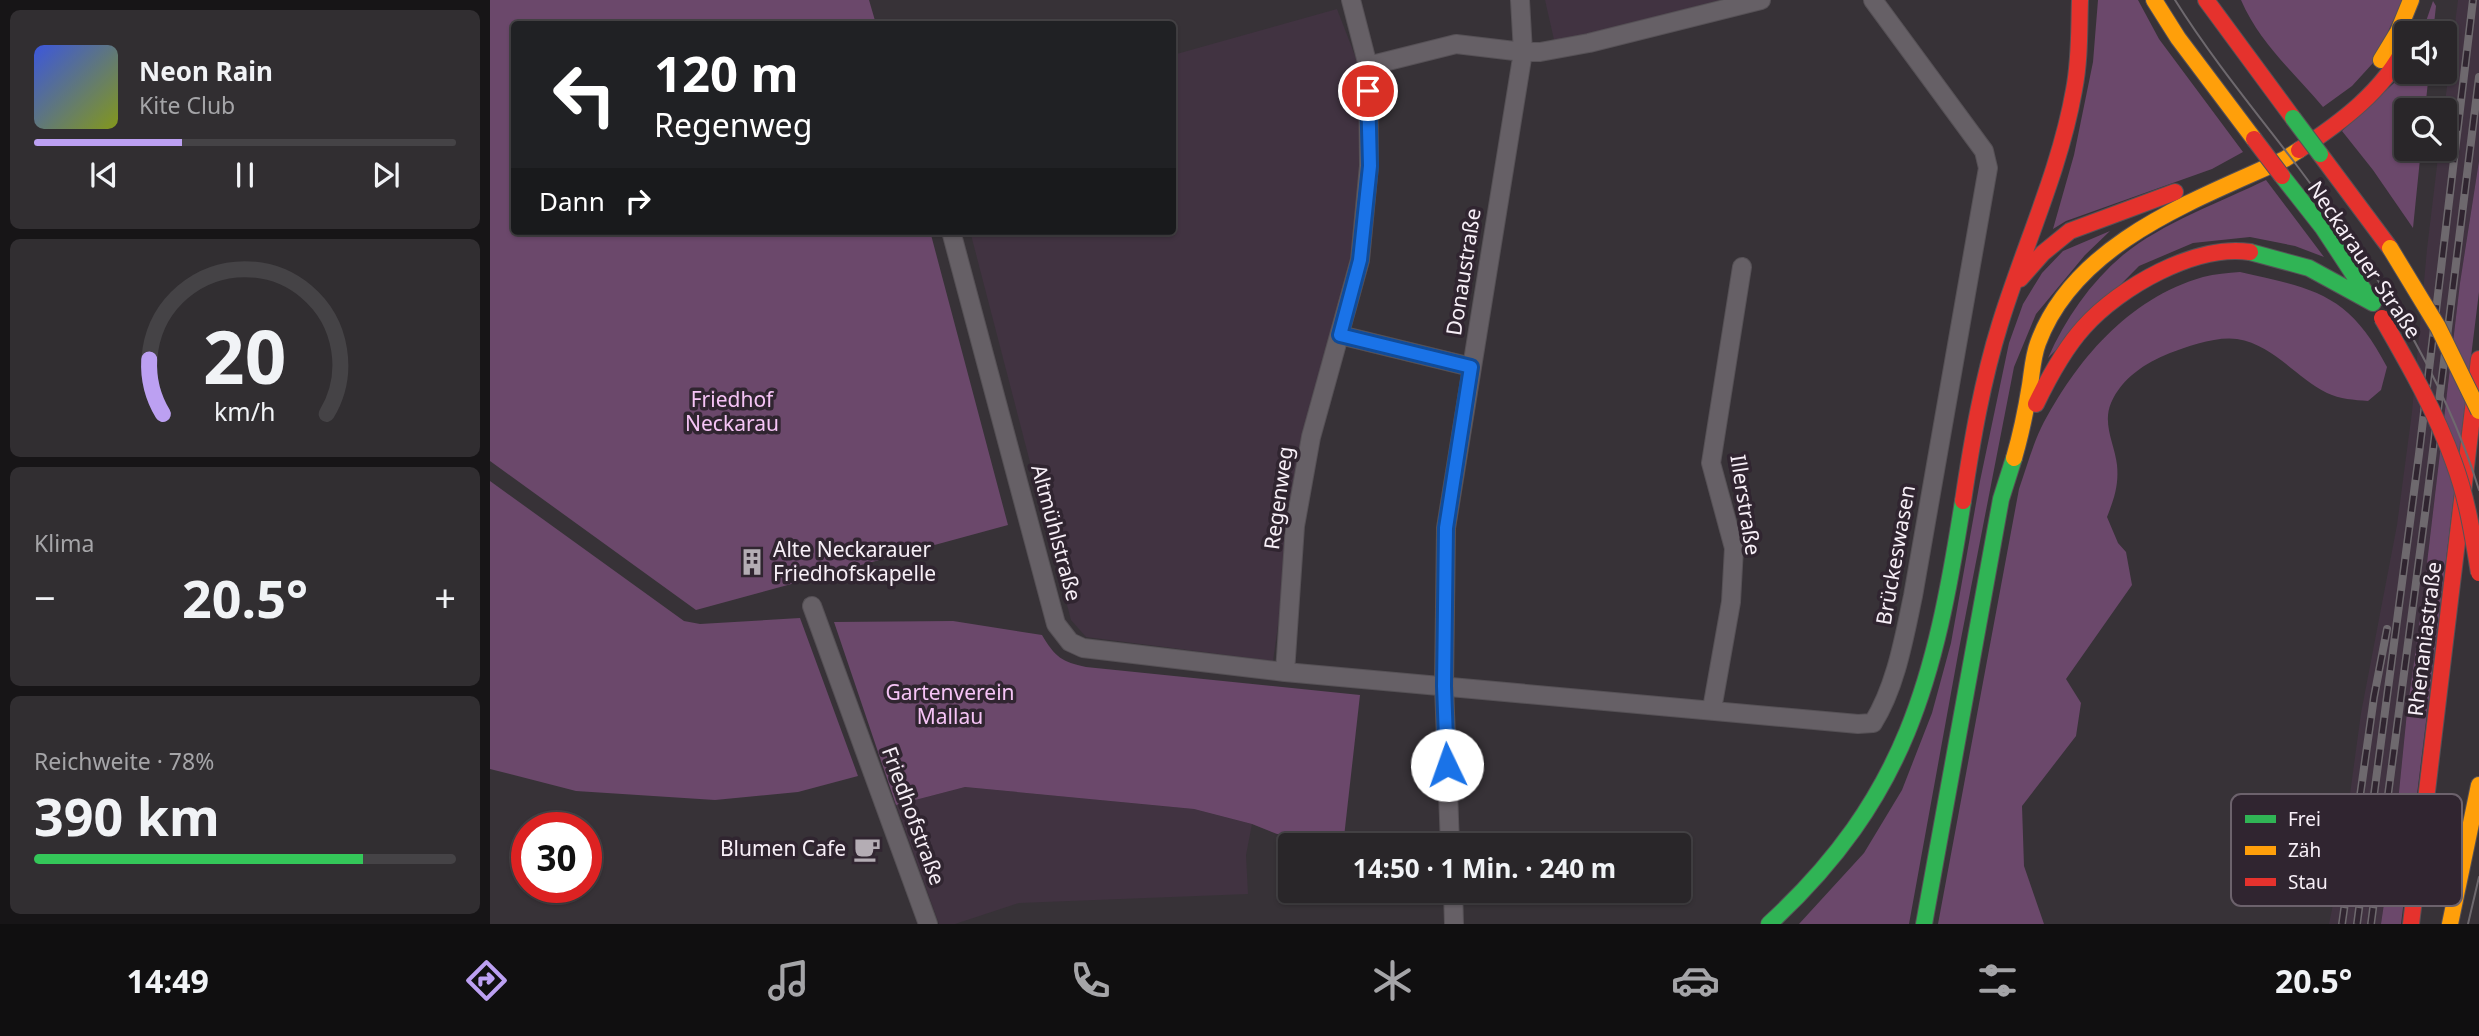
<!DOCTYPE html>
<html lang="de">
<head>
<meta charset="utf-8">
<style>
	:root { --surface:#292629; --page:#312e31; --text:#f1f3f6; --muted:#a5a5a8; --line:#454346; --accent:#bca0f2 }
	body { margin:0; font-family:"Noto Sans",sans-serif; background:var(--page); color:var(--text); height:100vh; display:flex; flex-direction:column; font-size:26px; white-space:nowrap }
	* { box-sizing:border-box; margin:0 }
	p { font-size:23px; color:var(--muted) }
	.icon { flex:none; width:38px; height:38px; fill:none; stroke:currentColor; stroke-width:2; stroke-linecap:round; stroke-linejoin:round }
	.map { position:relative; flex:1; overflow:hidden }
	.sheet { display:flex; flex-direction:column; gap:10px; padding:10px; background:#171517; width:490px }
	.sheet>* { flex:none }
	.hud { position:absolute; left:21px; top:21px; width:665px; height:214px; border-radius:7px; box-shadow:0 2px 5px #0004,0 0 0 2px var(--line); background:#202124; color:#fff; overflow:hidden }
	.tools { position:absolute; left:1904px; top:21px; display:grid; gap:14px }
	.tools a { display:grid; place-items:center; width:63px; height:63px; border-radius:7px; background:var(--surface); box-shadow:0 2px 5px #0004,0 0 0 2px var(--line); font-size:35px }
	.speed { position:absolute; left:21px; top:812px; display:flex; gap:14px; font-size:35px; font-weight:700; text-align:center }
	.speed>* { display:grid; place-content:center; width:91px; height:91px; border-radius:50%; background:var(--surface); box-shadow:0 2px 5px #0004,0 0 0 2px var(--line); line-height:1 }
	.speed .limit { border:10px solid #d22; background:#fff; color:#111 }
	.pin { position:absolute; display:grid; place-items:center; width:60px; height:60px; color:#fff; margin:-30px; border:4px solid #fff; border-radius:50%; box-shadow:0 2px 7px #0007 }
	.me { position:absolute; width:77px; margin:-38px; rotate:357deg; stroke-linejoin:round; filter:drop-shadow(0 0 5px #0008) }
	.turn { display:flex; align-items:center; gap:24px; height:147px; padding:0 28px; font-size:32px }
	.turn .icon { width:91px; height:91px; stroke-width:2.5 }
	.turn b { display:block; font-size:49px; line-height:60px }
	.then { display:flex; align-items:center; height:66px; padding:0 28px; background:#0003; gap:14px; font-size:26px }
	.big { font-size:52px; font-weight:700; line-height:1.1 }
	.sheet .widget { flex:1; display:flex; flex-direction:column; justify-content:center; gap:10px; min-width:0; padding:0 24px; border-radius:10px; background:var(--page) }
	.sheet .dial { align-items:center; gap:0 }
	.dial svg { height:182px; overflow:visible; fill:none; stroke:var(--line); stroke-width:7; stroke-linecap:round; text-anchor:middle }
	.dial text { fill:var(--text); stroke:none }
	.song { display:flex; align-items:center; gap:21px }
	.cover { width:84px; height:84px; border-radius:10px; background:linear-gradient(135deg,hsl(230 70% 55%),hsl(70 70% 35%)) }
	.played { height:7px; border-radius:4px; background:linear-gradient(90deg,var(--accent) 35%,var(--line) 35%) }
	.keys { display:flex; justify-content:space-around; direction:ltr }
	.heat { display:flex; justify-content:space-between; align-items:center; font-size:38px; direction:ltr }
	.charge { height:10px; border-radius:5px; background:linear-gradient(90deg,#34c759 78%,var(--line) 0) }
	.trip { position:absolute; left:788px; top:833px; width:413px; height:70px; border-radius:7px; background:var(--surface); box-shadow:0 2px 5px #0004,0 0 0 2px var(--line); font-weight:700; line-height:70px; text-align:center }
	.tabs { display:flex; height:112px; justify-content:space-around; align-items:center; background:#100f10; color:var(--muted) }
	.tabs .icon { width:49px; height:49px }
	.tabs .active { color:var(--accent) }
	.tabs b { font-size:32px; color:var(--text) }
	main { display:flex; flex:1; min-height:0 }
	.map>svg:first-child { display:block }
</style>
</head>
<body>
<main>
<section class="sheet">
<div class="widget">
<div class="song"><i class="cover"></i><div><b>Neon Rain</b><p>Kite Club</p></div></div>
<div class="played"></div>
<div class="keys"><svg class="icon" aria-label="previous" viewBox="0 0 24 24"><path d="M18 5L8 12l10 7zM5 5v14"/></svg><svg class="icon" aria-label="pause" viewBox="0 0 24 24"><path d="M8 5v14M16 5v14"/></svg><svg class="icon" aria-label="next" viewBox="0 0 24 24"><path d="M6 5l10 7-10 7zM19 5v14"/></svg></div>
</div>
<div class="widget dial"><svg viewBox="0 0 100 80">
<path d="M14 69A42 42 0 1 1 86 69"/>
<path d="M14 69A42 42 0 0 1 8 45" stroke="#bca0f2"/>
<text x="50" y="56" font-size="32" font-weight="700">20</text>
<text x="50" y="72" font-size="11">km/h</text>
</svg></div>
<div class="widget"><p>Klima</p>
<div class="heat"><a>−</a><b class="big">20.5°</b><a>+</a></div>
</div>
<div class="widget"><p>Reichweite · 78%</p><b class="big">390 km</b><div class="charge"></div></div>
</section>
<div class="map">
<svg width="1989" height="924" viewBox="0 0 1989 924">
	<rect width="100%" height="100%" fill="#373237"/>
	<path fill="#413341" d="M1055 0H1230L1065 44Z
		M1968 0H1989V161L1970 283 1933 597 1917 712 1906 822 1891 924H1839L1849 875 1871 713 1907 525 1922 412 1937 249 1949 149H1955L1954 110Z
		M847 9 869 66 875 165 864 258 815 435 783 661 596 637 581 620 480 231H682L683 55Z
		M475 787 704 809 762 824 756 855 758 894 529 903 465 924H449L406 805Z"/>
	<path fill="#6b486b" d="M0 0H379L386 24H24V231H440L518 525 206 610 0 461Z
		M1608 0H1648L1669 39 1753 152 1722 169 1576 221 1563 229 1584 155 1603 62Z
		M1751 0H1913L1883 63 1862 86 1833 107C1804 73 1769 42 1751 0Z
		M1943 1 1946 6 1943 33H1932Z
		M1916 72H1939L1935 110H1916V149H1931L1923 228 1883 170 1852 131Z
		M1989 161V292L1911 924H1891L1906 822 1917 712 1933 597 1970 283Z
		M1776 180 1834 257 1805 246 1760 237 1703 243 1649 266 1558 358C1575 319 1600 283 1633 255 1672 223 1731 202 1776 180Z
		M1620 231 1595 255 1546 314 1524 367 1469 649 1419 924H1309L1374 853 1412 790 1442 713 1461 643 1490 481 1519 343 1533 304 1552 273 1573 251Z
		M1750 272C1826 289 1859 294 1897 367L1891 390 1878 401C1864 400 1850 399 1837 393 1805 377 1784 345 1747 339 1727 336 1698 346 1680 353 1655 363 1632 378 1621 403 1612 424 1625 445 1627 465 1629 485 1624 499 1617 517L1628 543 1636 552 1642 585 1576 679 1591 703 1586 736 1532 806 1534 866 1554 924H1448L1529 489C1536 469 1542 447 1551 428 1586 361 1637 299 1713 277 1725 274 1738 273 1750 272Z
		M0 481 194 621 210 624 310 618 368 776 308 792 225 800 86 791 0 769Z
		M463 621 552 635C565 657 572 662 596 667L870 695 854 837 787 834 762 824 704 809 475 787 406 805 344 622Z"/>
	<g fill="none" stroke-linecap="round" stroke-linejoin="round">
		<defs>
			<path id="street" d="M878 66 966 44 1033 52H1050L1099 43 1271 0
				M461 231 566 624 580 642 593 648 795 672 1368 724 1383 723C1406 686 1414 638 1423 596L1498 168 1494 151 1383 0
				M850 335 981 367
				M322 606 438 924
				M795 672 805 526 821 437 870 260 879 166 878 66 861 0
				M1222 709 1241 602 1244 548 1221 463 1252 267
				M960 845 954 686 956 528 1033 52 1030 0
				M963 891 964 924"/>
			<path id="fast" d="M1792 176 1833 228 1877 295
				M1760 252 1819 268 1883 303
				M1279 924C1417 797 1445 679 1473 501
				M1434 924 1511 499 1524 458"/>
			<path id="slow" d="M1664 0 1688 38 1764 139
				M1891 60 1908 32 1921 0
				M1524 458C1531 434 1536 410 1540 385 1542 372 1543 356 1548 343 1585 242 1706 200 1795 159L1809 150
				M1960 924 1989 785"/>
			<path id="jam" d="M1716 0 1803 118
				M1809 150C1850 123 1894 91 1916 45
				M1830 154 1900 248
				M1530 279 1553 253 1580 231 1685 192
				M1546 404C1559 377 1574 349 1594 327 1630 287 1705 244 1760 252
				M1473 501C1482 441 1492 382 1510 324 1534 246 1570 170 1584 90 1590 60 1589 30 1590 0
				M1921 924 1989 359"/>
		</defs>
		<use href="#street" stroke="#565156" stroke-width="20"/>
		<use href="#fast" stroke="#565156" stroke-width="18"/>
		<use href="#slow" stroke="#565156" stroke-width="18"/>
		<use href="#jam" stroke="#565156" stroke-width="18"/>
		<use href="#street" stroke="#666066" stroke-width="18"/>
		<use href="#fast" stroke="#30b455" stroke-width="16"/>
		<use href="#slow" stroke="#ff9f0a" stroke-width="16"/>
		<use href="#jam" stroke="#e5322d" stroke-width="16"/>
		<path stroke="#6e696e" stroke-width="2" d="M1685 0C1722 59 1766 112 1808 167 1883 266 1952 370 1989 490
			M1978 924 1989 877"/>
		<defs>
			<path id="rail" d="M1852 924 1884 697 1897 629
				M1867 924 1929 454 1983 0
				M1881 924 1937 499 1989 77"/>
		</defs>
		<use href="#rail" stroke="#6e696e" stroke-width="8"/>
		<use href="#rail" stroke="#302530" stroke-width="5" stroke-dasharray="16" stroke-linecap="butt"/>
		<defs>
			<path id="fast-bridge" d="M1803 118 1830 154"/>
			<path id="slow-bridge" d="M1900 248 1948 327 1989 411"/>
			<path id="jam-bridge" d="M1764 139 1792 176
				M1892 318C1919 365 1946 412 1964 463 1977 498 1983 536 1989 573"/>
		</defs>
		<use href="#fast-bridge" stroke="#565156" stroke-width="18" stroke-linecap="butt"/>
		<use href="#slow-bridge" stroke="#565156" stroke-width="18" stroke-linecap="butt"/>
		<use href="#jam-bridge" stroke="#565156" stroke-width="18" stroke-linecap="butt"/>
		<use href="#fast-bridge" stroke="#30b455" stroke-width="16"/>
		<use href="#slow-bridge" stroke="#ff9f0a" stroke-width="16"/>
		<use href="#jam-bridge" stroke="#e5322d" stroke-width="16"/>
	</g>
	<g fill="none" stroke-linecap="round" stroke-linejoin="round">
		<defs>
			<path id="route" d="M878 91 880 166 870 260 850 335 981 367 956 528 954 686 957 765"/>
		</defs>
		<use href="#route" stroke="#114b97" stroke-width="18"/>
		<use href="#route" stroke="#1a73e8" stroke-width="12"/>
	</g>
	<defs>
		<symbol id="building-bare" viewBox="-9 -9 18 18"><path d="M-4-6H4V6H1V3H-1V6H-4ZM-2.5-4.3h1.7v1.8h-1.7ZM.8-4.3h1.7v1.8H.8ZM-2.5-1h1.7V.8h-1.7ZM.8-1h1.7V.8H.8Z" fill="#b4adb4" stroke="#302530" stroke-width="2.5" paint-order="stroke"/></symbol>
		<symbol id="cafe-bare" viewBox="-9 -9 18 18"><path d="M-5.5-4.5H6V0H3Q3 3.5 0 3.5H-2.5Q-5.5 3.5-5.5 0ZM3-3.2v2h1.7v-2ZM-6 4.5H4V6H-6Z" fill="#b4adb4" stroke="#302530" stroke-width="2.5" paint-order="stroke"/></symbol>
	</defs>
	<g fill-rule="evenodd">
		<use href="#building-bare" x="243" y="543" width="38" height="38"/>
		<use href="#cafe-bare" x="358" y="830" width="38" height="38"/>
	</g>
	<g text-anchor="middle" stroke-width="7" stroke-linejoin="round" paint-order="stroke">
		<g font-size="21" fill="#f7eff7" stroke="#302530">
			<text transform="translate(1874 260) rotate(56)" y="7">Neckarauer Straße</text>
			<text transform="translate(974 272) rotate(-81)" y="7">Donaustraße</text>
			<text transform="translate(789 498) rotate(-82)" y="7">Regenweg</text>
			<text transform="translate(1255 505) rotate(81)" y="7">Illerstraße</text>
			<text transform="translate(566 533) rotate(75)" y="7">Altmühlstraße</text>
			<text transform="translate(1406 555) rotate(-80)" y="7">Brückeswasen</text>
			<text transform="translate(1935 639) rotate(-83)" y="7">Rhenaniastraße</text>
			<text transform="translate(423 816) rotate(70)" y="7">Friedhofstraße</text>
		</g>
		<g font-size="21" fill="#f6c4f6" stroke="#302530">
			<text x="242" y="407">Friedhof<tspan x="242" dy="24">Neckarau</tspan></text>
			<text x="460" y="700">Gartenverein<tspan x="460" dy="24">Mallau</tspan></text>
		</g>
		<g font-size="21" fill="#f7eff7" stroke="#302530" text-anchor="start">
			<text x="283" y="557">Alte Neckarauer<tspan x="283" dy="24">Friedhofskapelle</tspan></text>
			<text x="356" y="856" text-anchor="end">Blumen Cafe</text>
		</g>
	</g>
	<rect x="1741" y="794" width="231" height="112" rx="10" fill="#302530" stroke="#6c626c" stroke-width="2"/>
	<rect x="1755" y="815" width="31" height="8" fill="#30b455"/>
	<rect x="1755" y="846" width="31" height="9" fill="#ff9f0a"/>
	<rect x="1755" y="878" width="31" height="8" fill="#e5322d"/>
	<g font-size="19" fill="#f7eff7">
		<text x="1798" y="826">Frei</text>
		<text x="1798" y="857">Zäh</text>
		<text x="1798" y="889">Stau</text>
	</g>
</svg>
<div class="tools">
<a><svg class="icon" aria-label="sound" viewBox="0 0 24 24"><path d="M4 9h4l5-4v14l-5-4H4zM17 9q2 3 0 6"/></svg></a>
<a><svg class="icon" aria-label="search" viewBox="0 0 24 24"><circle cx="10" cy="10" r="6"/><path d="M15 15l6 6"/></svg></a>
</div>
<div class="speed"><div class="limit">30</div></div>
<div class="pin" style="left:878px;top:91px;background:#d93025"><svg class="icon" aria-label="arrive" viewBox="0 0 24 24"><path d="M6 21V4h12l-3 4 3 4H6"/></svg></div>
<svg class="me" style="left:957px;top:765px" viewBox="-20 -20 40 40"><circle r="19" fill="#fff"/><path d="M0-13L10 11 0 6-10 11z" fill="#1a73e8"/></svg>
<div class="trip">14:50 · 1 Min. · 240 m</div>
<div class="hud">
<div class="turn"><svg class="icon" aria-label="left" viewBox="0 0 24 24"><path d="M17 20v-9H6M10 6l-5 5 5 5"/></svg><div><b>120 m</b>Regenweg</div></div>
<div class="then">Dann<svg class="icon" aria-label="right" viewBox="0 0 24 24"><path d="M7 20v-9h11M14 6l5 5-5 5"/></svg></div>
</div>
</div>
</main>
<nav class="tabs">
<b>14:49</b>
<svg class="icon active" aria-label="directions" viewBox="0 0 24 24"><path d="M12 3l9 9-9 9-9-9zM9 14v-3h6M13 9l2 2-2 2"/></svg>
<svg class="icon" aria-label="music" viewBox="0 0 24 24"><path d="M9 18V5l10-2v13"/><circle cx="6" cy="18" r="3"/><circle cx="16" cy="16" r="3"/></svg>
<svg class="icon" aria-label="phone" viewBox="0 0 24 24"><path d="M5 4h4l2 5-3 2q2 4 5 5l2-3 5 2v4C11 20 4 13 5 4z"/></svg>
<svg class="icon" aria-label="climate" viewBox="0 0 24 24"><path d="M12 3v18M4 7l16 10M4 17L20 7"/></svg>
<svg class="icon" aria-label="car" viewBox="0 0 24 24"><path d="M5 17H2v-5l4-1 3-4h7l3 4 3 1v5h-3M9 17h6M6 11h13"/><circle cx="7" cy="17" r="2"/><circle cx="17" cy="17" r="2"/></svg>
<svg class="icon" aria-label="filters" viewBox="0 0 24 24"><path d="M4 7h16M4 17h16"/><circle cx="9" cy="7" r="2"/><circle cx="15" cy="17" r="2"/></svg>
<b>20.5°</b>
</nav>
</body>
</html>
